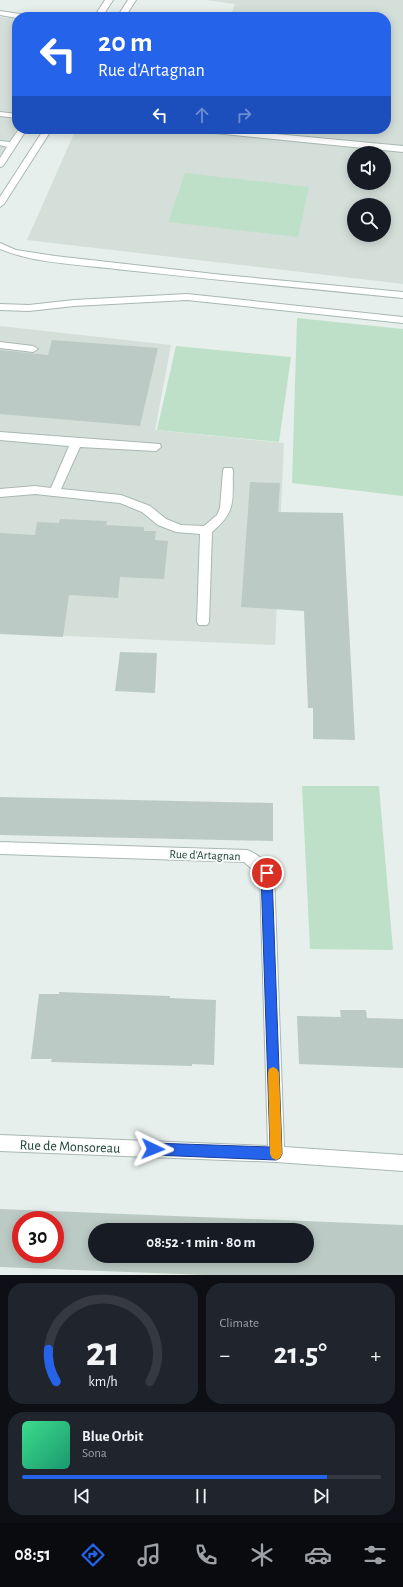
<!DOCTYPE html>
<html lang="en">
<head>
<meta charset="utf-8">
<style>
	:root { --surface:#171b24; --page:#20242c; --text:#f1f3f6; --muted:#9ea1a6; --line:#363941; --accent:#2563eb }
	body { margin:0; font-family:"Alegreya Sans",sans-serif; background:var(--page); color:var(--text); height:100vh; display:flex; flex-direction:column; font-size:15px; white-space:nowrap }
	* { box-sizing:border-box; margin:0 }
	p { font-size:13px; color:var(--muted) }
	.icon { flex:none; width:22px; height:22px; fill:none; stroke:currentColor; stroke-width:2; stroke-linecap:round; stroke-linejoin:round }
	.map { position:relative; height:1275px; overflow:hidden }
	.drawer { display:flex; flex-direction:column; gap:8px; padding:8px; background:#0d0f14; flex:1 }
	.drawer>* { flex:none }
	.top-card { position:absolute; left:12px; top:12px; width:379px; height:122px; border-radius:16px; box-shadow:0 2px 10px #0003; background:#2563eb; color:#fff; overflow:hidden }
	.fabs { position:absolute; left:347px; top:146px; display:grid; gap:8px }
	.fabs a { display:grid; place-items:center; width:44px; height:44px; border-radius:50%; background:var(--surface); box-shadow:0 2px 10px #0003; font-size:20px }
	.speed { position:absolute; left:12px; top:1211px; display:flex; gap:8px; font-size:20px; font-weight:700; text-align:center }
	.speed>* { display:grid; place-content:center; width:52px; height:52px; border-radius:50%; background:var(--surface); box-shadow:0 2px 10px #0003; line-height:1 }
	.speed .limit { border:6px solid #d22; background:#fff; color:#111 }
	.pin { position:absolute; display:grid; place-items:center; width:34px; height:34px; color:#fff; margin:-17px; border:2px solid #fff; border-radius:50%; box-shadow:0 1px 4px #0007 }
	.me { position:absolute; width:44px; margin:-22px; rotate:92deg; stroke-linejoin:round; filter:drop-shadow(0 0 3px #0008) }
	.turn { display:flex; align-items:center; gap:14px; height:84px; padding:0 20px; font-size:18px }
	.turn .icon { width:52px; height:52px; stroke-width:2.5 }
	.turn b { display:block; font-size:28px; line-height:34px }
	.lanes { display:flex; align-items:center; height:38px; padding:0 20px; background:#0003; justify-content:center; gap:20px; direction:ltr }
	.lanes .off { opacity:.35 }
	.big { font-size:30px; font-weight:600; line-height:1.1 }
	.drawer .tile { flex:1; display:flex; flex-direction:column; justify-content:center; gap:6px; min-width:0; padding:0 14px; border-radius:16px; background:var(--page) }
	.drawer .dial { align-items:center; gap:0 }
	.dial svg { height:104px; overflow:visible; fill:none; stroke:var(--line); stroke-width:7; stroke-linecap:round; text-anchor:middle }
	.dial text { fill:var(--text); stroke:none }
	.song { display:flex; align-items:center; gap:12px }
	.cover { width:48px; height:48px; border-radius:6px; background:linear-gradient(135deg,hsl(150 70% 55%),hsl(160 70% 35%)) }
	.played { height:4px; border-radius:2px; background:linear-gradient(90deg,var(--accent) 85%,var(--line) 85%) }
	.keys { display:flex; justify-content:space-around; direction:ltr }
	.heat { display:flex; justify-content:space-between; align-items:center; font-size:22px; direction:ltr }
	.drawer .tiles { flex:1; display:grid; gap:8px; grid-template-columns:1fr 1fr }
	.tile:last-child { grid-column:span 2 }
	.trip { position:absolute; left:88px; top:1223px; width:226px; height:40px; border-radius:20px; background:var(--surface); box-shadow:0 2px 10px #0003; font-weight:600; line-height:40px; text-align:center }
	.dock { display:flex; height:64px; justify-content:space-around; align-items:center; background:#090b0e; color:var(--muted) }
	.dock .icon { width:28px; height:28px }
	.dock .active { color:var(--accent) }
	.dock b { font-size:18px; color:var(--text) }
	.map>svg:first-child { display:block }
</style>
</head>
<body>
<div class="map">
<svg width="403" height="1275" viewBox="0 0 403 1275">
	<rect width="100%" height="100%" fill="#e6efeb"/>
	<path fill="#d4dfda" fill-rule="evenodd" d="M207 0H403V284L27 240 76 129H386V17H230L235 4ZM354 153H384V183H354ZM354 205H384V235H354Z
		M0 17 17 19V127L0 165Z
		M0 326 171 345 155 430 284 443 275 645 0 633Z"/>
	<path fill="#bfe0c8" d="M185 173 309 187 298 237 168 222Z
		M297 318 403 329V496L292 483Z
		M176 346 291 357 279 442 157 430Z
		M302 786H379L393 950 310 949Z"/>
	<path fill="#bbcac4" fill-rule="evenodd" d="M52 340 158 348 140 426 0 414V350L48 355Z
		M250 482 280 483 278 512 343 513 355 740 313 739V708H308L304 611 241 607Z
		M60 519 107 521 106 525 144 527V531H156L155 540 168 541 164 579 120 577 118 598 69 595 63 637 0 634V533L35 535 37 522 59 523Z
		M120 652 157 653 155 693 115 691Z
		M0 797 273 803V841L0 835Z
		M59 992 170 996V998L216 1000 214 1065 192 1064V1066L51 1062 52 1059H31L39 994H59Z
		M340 1010H366L367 1018 403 1019V1068L299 1064 297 1016 341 1017Z
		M0 1209 403 1225V1275H205L0 1267ZM21 1220H55V1254H21ZM95 1230H307V1256H95Z"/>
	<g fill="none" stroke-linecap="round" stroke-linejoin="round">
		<defs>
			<path id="minor" d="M105 0H113L102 17H94Z
				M128 0H136L125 17H117Z
				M0 11 27 15 31 17 17 18 0 15Z
				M0 112 17 114V118L0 116Z
				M19 129H27L3 166 0 167V158L7 147 0 145V141L10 142Z
				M44 129H52L4 204 0 207V197Z
				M191 129H221L403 146V152L195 131Z
				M0 243 16 250 55 256 223 275 403 292V298C310 289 218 280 125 270 87 265 35 264 0 249Z
				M187 294 403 317V323L187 300 74 306 29 311 0 310V304L29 305 74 300Z
				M0 342 33 346 38 349 33 352 0 348Z
				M0 432 160 444 161 447 156 451 80 447 61 489 121 495 150 506 166 519 181 525 204 526 217 515 220 508 223 471 224 468H232L233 471C232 501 237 511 212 532L209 622 207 625H199L197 622 200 534 176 532 158 525 142 512 120 503 35 494 0 497V489L35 486 51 488 69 446 0 440Z
				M0 842 247 850C256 853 270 864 274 873L284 1147 403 1155V1171L276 1162 0 1151V1135L268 1146 260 876 244 862 0 854Z"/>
		</defs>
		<use href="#minor" stroke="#a8b8b2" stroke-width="2"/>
		<use href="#minor" fill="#fff" fill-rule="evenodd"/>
	</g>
	<path fill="#2563eb" stroke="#184099" d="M267 868 270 870 272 873 282 1154 280 1158 276 1160 153 1155 149 1153 147 1149 149 1145 153 1143 270 1147 261 873 263 870Z"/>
	<path fill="#f59e0b" d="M273 1067 277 1069 279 1073 282 1154 280 1158 276 1160 272 1158 270 1154 268 1073 269 1069Z"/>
	<g text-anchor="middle" stroke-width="4" stroke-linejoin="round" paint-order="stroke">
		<g font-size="12" fill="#24423a" stroke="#f7fbf9">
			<text transform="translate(205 855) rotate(2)" y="4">Rue d'Artagnan</text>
		</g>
		<g font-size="14" fill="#24423a" stroke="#f7fbf9">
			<text transform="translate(70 1146) rotate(2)" y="5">Rue de Monsoreau</text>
		</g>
	</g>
</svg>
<div class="fabs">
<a><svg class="icon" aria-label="sound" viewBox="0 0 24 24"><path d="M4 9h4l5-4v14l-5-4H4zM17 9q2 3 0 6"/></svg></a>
<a><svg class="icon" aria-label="search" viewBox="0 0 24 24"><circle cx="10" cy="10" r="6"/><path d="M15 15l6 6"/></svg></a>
</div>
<div class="speed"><div class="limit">30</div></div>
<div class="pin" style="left:267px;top:873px;background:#d93025"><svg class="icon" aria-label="arrive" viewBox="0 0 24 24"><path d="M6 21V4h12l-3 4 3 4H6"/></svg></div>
<svg class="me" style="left:153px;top:1149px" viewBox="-20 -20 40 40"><path d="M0-17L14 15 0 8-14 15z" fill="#2563eb" stroke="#fff" stroke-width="4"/></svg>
<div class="trip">08:52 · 1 min · 80 m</div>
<div class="top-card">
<div class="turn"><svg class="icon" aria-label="left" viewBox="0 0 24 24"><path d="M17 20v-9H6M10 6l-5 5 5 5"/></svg><div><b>20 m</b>Rue d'Artagnan</div></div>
<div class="lanes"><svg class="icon" aria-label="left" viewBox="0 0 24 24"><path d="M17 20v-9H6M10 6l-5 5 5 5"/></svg><svg class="icon off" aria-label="ahead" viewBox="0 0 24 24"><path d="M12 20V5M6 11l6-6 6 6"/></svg><svg class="icon off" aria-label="right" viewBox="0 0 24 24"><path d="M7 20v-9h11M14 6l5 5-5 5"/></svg></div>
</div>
</div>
<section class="drawer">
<div class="tiles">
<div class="tile dial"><svg viewBox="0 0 100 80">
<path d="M14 69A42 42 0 1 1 86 69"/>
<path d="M14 69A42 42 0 0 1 8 44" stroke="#2563eb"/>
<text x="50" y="56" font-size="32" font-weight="700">21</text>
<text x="50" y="72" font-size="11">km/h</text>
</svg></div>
<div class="tile"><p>Climate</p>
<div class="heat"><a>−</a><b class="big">21.5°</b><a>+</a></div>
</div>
<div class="tile">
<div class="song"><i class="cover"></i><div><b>Blue Orbit</b><p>Sona</p></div></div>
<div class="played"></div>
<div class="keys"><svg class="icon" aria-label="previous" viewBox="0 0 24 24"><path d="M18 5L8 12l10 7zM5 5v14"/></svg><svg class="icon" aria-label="pause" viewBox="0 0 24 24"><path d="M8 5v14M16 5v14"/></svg><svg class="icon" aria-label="next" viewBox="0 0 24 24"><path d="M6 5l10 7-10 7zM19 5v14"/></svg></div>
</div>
</div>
</section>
<nav class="dock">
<b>08:51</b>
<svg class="icon active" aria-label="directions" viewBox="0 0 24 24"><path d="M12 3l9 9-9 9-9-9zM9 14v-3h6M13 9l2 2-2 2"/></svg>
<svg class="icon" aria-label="music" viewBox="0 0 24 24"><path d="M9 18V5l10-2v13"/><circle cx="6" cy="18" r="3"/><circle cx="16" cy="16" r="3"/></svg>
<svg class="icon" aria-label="phone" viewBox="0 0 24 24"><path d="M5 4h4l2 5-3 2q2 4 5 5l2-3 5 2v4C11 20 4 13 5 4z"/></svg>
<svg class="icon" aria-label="climate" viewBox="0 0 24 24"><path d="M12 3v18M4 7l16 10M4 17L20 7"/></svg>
<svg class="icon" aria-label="car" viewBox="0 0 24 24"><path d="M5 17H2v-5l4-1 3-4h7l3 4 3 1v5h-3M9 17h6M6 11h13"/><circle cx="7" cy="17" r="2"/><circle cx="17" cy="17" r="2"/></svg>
<svg class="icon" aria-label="filters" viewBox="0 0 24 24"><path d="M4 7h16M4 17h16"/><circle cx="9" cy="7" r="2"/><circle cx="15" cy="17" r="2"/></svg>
</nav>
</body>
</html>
